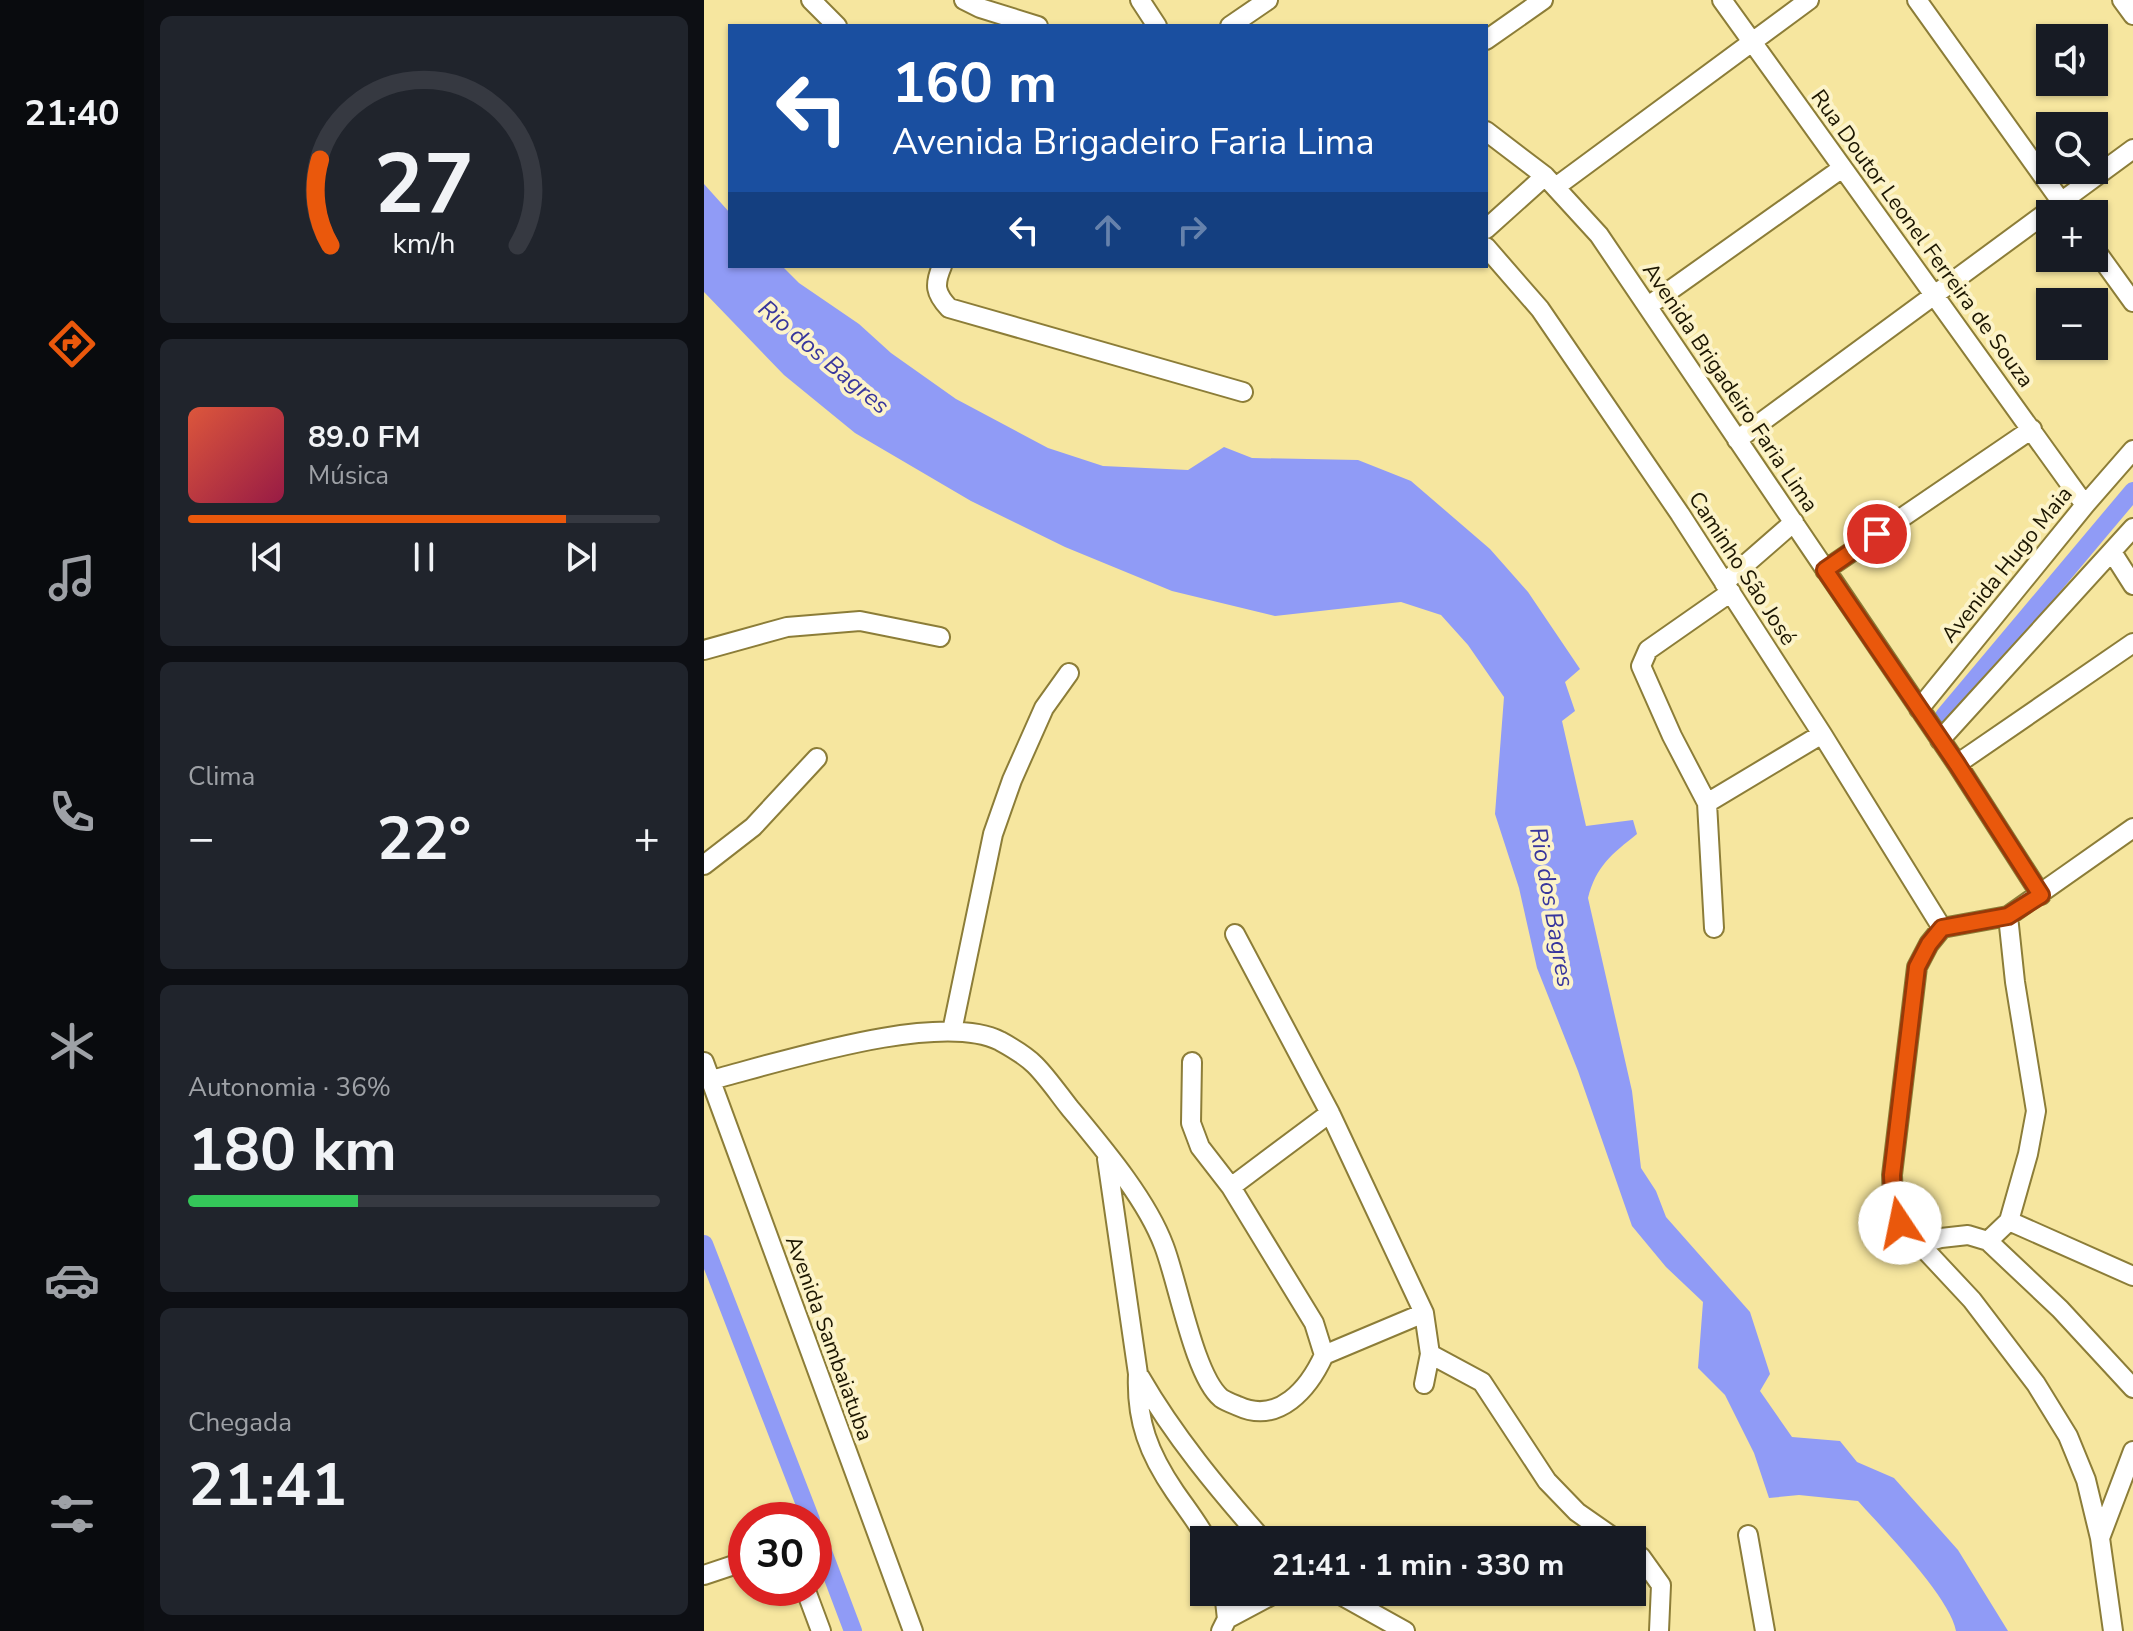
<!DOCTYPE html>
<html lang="pt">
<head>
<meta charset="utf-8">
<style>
	:root { --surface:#171b24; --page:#20242c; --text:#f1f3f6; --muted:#9ea1a6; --line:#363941; --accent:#ea580c }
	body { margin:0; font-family:"Nunito Sans",sans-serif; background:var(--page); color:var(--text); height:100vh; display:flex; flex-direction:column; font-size:30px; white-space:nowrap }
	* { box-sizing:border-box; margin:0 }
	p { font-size:26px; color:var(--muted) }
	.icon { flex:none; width:44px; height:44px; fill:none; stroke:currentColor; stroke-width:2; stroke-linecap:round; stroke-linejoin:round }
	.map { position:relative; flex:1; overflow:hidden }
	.sheet { display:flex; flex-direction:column; gap:16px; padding:16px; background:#0d0f14; width:560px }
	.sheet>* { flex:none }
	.hud { position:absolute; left:24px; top:24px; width:760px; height:244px; border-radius:0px; box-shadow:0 2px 6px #0004; background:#1a4fa0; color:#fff; overflow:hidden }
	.tools { position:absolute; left:1332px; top:24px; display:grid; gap:16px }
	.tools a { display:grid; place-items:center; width:72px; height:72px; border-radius:0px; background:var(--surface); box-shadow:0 2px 6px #0004; font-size:40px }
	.speed { position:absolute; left:24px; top:1502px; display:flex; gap:16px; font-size:40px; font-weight:700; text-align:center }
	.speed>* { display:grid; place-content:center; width:104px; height:104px; border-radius:50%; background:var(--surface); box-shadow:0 2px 6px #0004; line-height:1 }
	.speed .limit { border:12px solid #d22; background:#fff; color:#111 }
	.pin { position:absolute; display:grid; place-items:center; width:68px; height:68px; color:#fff; margin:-34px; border:4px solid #fff; border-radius:50%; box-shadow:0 2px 8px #0007 }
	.me { position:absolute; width:88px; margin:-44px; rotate:349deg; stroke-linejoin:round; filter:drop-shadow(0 0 6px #0008) }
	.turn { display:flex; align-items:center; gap:28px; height:168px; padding:0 32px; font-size:36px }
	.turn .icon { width:104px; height:104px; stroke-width:2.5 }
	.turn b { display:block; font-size:56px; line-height:68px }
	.lanes { display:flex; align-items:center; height:76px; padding:0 32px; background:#0003; justify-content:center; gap:40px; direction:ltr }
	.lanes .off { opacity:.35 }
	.big { font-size:60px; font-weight:700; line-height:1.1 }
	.sheet .tile { flex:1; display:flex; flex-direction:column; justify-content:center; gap:12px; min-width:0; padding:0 28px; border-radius:12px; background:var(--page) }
	.sheet .dial { align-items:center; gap:0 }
	.dial svg { height:208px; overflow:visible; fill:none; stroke:var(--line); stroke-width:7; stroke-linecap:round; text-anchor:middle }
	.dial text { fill:var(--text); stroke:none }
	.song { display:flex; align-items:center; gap:24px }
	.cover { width:96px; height:96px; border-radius:12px; background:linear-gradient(135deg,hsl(10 70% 55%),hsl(340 70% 35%)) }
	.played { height:8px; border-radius:4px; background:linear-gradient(90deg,var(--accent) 80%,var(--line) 80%) }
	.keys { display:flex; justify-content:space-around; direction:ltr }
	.heat { display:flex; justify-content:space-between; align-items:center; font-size:44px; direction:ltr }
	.charge { height:12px; border-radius:6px; background:linear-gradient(90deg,#34c759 36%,var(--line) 0) }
	.trip { position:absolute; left:486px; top:1526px; width:456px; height:80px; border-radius:0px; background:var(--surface); box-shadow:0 2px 6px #0004; font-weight:700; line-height:80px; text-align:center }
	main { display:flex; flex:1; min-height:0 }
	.tabs { display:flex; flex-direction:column; width:144px; justify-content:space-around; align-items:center; background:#090b0e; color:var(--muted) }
	.tabs .icon { width:56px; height:56px }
	.tabs .selected { color:var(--accent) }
	.tabs b { font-size:36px; color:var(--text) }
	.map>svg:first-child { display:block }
</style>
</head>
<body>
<main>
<nav class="tabs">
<b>21:40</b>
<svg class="icon selected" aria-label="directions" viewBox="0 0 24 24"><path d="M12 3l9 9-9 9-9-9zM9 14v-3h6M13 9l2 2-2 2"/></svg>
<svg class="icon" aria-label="music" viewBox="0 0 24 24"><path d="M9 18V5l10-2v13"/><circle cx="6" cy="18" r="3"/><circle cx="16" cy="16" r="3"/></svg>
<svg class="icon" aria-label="phone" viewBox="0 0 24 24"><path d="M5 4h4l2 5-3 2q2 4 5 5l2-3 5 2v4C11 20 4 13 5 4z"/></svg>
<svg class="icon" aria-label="climate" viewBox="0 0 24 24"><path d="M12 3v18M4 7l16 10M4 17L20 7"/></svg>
<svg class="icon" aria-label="car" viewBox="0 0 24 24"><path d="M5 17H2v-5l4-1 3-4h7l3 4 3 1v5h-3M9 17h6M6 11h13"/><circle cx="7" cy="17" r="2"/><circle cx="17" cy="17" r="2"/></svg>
<svg class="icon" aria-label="filters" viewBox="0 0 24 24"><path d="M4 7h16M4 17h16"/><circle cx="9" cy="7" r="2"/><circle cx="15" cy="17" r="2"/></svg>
</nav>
<section class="sheet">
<div class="tile dial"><svg viewBox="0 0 100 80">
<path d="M14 69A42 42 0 1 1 86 69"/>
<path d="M14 69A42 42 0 0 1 10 36" stroke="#ea580c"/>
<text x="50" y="56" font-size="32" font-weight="700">27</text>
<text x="50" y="72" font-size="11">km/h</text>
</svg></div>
<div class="tile">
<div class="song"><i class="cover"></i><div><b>89.0 FM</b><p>Música</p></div></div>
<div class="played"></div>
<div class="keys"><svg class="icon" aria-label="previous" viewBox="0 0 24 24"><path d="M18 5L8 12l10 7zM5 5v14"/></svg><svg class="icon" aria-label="pause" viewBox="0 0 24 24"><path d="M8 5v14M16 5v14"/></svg><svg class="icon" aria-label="next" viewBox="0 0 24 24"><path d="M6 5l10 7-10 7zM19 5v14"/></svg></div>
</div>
<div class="tile"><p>Clima</p>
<div class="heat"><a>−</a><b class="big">22°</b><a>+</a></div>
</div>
<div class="tile"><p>Autonomia · 36%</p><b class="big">180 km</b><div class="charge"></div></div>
<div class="tile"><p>Chegada</p><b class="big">21:41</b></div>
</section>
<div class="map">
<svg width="1429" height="1631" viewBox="0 0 1429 1631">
	<rect width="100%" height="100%" fill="#f6e69f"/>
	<path fill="#909bf6" d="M0 184 26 213V266H78L95 283 155 324 187 353 252 399 344 448 399 466 484 470 520 447 548 458 654 460 707 481 786 549 824 592 876 669 861 682 871 711 858 721 882 826 929 820 933 834C908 854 892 866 884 898L928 1091 937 1168 952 1191 962 1217 1046 1312 1066 1374 1056 1391 1088 1437 1136 1441 1153 1462 1190 1478 1254 1550 1304 1631H1252C1246 1597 1179 1529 1154 1501L1095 1495 1065 1498 1050 1453 1021 1395 994 1368 999 1302 962 1267 928 1226 874 1071 833 968 815 888 791 814 800 697 764 645 737 615 697 602 571 616 468 591 361 547 267 501 151 433 80 375 0 292Z"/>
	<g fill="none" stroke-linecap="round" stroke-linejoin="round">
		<path stroke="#909bf6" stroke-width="18" d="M1240 716 1429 491
			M0 1244 107 1520
			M110 1528 149 1631"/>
		<defs>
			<path id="minor" d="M107 0 133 26
				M260 0 276 8 334 26
				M436 0 453 26
				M1018 0 1381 505
				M1213 0 1366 214
				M1418 0 1429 15
				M526 26 564 0
				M782 40 839 0
				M782 131 841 176 895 235 1253 764 1337 895
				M853 186 1105 0
				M782 229 841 176
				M782 247 836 309 976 514 1118 734 1238 928
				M1390 248 1429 302
				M238 266C230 285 231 293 245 308L539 392
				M944 306 1137 169
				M1033 440 1429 149
				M1408 552 1429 585
				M1121 570 1328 429
				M1020 583 1090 522
				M0 650 83 627 156 621 236 637
				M1215 709 1381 505 1429 450
				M1236 740 1429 528
				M1253 764 1429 643
				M1003 803 1118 734
				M0 865 49 827 113 758
				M1010 928 1003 803 968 736 937 666 944 650 1027 592
				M531 934 626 1113 720 1313 726 1354 720 1384
				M248 1031 289 834 308 780 340 708 365 673
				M0 1062 209 1631
				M7 1080C74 1063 235 1010 296 1041 307 1047 322 1056 331 1065 343 1077 354 1093 365 1107 398 1147 442 1198 460 1246 474 1282 490 1375 517 1398 521 1401 529 1404 534 1406 575 1425 605 1388 620 1355L610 1323 527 1187 496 1147 487 1123 488 1062
				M403 1159 434 1374C432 1421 445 1454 471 1492 482 1508 494 1523 503 1540
				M527 1187 626 1113
				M1305 1221 1429 1276
				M1284 1241 1305 1221 1324 1154 1332 1111 1311 982 1304 916
				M1214 1245 1237 1238 1264 1235 1284 1241 1356 1309 1429 1388
				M726 1354 778 1382 843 1481 873 1512 913 1540
				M620 1355 720 1313
				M436 1377C470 1436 514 1489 559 1540
				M1044 1535 1061 1631
				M1396 1538 1429 1451
				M928 1551 937 1557 957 1585 955 1631
				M0 1575 42 1561
				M101 1588 117 1631
				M631 1592 701 1631
				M523 1619 574 1592
				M517 1631 523 1619 520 1592
				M1409 1631 1396 1538 1382 1480 1364 1436 1332 1384 1268 1300 1196 1223 1189 1199 1188 1175 1213 967 1225 944 1238 928 1304 916 1429 828"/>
		</defs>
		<use href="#minor" stroke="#8c7d38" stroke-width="22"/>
		<use href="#minor" stroke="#fff" stroke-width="18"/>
	</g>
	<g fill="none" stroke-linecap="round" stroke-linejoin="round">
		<defs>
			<path id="route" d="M1173 534 1121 570 1253 764 1337 895 1304 916 1238 928 1225 944 1213 967 1188 1175 1189 1199 1196 1223"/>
		</defs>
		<use href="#route" stroke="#983908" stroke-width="20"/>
		<use href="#route" stroke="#ea580c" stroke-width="14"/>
	</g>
	<g text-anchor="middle" stroke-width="8" stroke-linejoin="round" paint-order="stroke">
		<g font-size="22" fill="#1c1600" stroke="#fcf3c9">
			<text transform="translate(1219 238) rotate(54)" y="8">Rua Doutor Leonel Ferreira de Souza</text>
			<text transform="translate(1027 387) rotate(56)" y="8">Avenida Brigadeiro Faria Lima</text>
			<text transform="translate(1302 564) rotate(-51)" y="8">Avenida Hugo Maia</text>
			<text transform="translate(1039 568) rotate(57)" y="8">Caminho São José</text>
			<text transform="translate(126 1338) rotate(70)" y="8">Avenida Sambaiatuba</text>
		</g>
		<g font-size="24" font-style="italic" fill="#38369d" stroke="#fcf3c9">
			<text transform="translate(120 357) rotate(40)" y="8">Rio dos Bagres</text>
			<text transform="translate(848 907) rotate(80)" y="8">Rio dos Bagres</text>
		</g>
	</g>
</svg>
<div class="tools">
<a><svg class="icon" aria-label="sound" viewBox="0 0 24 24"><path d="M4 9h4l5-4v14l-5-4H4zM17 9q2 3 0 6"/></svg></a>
<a><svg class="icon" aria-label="search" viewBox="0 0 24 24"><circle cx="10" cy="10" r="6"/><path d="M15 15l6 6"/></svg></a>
<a>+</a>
<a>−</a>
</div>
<div class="speed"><div class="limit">30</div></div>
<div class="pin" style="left:1173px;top:534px;background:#d93025"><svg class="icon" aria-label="arrive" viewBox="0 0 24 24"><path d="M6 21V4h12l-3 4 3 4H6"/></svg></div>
<svg class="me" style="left:1196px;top:1223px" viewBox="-20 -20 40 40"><circle r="19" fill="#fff"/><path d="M0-13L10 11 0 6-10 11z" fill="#ea580c"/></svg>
<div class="trip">21:41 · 1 min · 330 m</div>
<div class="hud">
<div class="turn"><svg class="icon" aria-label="left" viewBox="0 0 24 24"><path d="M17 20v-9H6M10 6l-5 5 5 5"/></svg><div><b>160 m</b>Avenida Brigadeiro Faria Lima</div></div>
<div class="lanes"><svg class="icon" aria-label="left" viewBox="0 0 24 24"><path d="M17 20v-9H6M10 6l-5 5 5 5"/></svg><svg class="icon off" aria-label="ahead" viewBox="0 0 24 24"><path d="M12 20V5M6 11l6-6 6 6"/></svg><svg class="icon off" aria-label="right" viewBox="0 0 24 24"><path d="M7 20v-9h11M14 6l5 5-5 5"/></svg></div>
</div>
</div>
</main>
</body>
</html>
